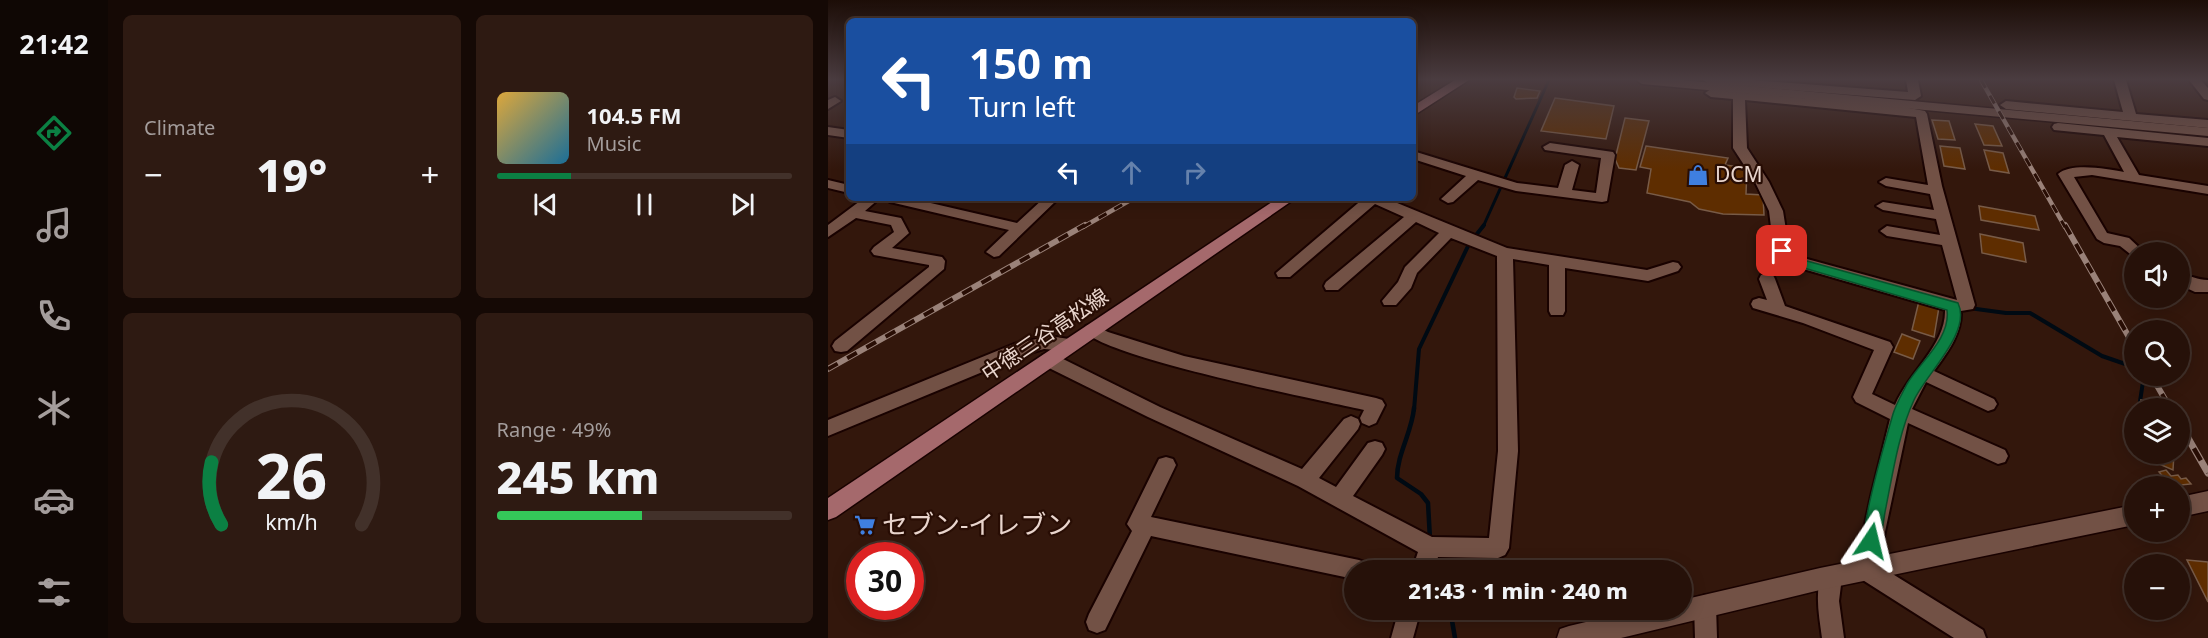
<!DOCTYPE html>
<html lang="en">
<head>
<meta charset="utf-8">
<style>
	:root { --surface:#261109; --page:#2e1a12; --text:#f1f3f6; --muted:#a49d9c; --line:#42312a; --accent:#0b8043 }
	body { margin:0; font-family:"Noto Sans","Noto Sans JP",sans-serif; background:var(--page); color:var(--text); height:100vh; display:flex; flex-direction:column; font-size:22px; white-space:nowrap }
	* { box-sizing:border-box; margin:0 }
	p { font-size:20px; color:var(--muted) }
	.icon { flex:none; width:33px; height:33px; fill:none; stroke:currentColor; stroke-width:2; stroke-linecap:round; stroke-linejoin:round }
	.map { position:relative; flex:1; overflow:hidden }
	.drawer { display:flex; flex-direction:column; gap:15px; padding:15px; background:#150905; width:720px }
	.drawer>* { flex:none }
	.guide { position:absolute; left:18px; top:18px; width:570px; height:183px; border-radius:9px; box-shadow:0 3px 15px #0003,0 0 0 2px var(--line); background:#1a4fa0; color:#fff; overflow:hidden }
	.controls { position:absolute; left:1296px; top:242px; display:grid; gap:12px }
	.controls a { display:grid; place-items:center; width:66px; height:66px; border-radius:50%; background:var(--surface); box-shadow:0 3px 15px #0003,0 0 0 2px var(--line); font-size:30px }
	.speed { position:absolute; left:18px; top:542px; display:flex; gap:12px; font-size:30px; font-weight:700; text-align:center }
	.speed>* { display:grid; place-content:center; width:78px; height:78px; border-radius:50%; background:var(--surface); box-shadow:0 3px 15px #0003,0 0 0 2px var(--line); line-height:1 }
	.speed .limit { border:9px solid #d22; background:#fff; color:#111 }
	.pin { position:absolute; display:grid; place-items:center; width:51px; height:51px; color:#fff; margin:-26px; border-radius:12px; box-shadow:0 3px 9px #0006 }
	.me { position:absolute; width:66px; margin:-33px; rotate:10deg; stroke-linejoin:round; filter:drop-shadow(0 0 4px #0008) }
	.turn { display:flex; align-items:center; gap:21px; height:126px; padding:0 24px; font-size:27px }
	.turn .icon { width:78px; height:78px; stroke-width:2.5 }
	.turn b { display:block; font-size:42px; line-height:51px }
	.lanes { display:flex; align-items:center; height:57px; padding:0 24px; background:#0003; justify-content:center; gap:30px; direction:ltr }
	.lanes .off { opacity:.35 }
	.big { font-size:45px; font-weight:800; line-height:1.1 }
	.drawer .widget { flex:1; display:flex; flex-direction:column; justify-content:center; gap:9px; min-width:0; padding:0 21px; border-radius:9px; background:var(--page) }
	.drawer .dial { align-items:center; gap:0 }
	.dial svg { height:156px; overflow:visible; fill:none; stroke:var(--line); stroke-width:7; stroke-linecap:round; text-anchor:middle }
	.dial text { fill:var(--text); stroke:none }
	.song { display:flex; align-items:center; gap:18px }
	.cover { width:72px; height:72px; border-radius:9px; background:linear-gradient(135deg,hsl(40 70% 55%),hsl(200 70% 35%)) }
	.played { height:6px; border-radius:3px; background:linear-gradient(90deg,var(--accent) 25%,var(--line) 25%) }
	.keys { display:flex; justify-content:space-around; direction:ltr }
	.heat { display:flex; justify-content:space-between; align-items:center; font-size:33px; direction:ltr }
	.charge { height:9px; border-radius:4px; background:linear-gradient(90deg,#34c759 49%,var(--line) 0) }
	.drawer .tiles { flex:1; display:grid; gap:15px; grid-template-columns:repeat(2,1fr) }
	.trip { position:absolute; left:516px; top:560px; width:348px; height:60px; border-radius:30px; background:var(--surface); box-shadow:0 3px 15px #0003,0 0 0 2px var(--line); font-weight:800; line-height:60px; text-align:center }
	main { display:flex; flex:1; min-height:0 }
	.tabs { display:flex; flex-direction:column; width:108px; justify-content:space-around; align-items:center; background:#0f0704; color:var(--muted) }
	.tabs .icon { width:42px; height:42px }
	.tabs .current { color:var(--accent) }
	.tabs b { font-size:27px; color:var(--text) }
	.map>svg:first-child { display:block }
</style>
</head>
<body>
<main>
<nav class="tabs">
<b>21:42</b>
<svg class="icon current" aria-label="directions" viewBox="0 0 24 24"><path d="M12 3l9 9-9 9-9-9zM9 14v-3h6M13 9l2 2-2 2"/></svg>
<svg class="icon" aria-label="music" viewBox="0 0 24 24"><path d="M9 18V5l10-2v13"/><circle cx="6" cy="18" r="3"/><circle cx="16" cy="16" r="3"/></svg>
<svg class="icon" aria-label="phone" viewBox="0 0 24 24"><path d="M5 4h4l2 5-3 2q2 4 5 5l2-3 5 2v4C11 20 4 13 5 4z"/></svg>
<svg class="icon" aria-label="climate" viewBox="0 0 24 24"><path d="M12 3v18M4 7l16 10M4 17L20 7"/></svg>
<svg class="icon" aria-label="car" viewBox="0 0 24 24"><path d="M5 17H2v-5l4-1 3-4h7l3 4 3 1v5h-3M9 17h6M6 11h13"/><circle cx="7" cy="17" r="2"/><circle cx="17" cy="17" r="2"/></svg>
<svg class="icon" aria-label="filters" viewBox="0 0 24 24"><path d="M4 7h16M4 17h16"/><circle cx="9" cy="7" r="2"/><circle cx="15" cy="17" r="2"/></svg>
</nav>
<section class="drawer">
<div class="tiles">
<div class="widget"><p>Climate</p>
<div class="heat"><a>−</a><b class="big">19°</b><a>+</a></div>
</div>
<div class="widget">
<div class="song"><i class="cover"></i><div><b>104.5 FM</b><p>Music</p></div></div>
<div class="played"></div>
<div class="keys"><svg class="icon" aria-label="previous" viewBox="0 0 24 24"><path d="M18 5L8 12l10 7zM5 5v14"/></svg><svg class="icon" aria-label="pause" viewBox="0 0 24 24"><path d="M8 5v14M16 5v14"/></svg><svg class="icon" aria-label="next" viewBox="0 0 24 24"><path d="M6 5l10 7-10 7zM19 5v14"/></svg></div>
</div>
<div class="widget dial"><svg viewBox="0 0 100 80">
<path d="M14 69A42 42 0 1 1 86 69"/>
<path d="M14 69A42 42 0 0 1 9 37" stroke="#0b8043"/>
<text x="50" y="56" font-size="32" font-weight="700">26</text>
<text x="50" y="72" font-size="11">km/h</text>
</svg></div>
<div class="widget"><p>Range · 49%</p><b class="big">245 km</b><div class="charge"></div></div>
</div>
</section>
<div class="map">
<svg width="1380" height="638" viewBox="0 0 1380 638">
	<rect width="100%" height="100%" fill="#33170c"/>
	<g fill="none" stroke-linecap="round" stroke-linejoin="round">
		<path stroke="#000a13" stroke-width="3" d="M655 227 721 80"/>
		<path stroke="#000a13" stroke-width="4" d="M1141 308 1178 313H1202L1274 356 1306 367
			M1311 408 1316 375
			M586 410 591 349 641 244 656 225"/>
		<path stroke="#000a13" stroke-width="4.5" d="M586 408C584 432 569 454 569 478L593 494 600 503 602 539
			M1304 450 1306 436
			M607 561 609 570
			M622 609 627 638"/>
	</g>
	<path fill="#5e2d00" stroke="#785b47" stroke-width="1.5" d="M689 88 712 91 709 98 688 99 686 97Z
		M727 98 786 106 778 139 713 131Z
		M797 118 821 121 808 170 791 168 787 159Z
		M1104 120 1121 121 1127 140 1110 139Z
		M1147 124 1165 126 1174 146 1156 145Z
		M818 146 900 158 897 165 919 168 918 194 935 195 936 215 895 214 871 209 862 202 819 193 823 169 812 167Z
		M1112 146 1132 148 1137 169 1116 166Z
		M1156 150 1175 153 1181 173 1162 170Z
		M1151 206 1207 216 1211 230 1153 220Z
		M1152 234 1195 243 1198 262 1154 253Z
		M1091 301 1111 307 1106 337 1084 330Z
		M1074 334 1092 341 1085 359 1066 352Z
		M1313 400 1328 405V408H1313Z
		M1310 453H1346L1345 470 1310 455Z
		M1338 470 1343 476 1350 475 1353 479 1358 478 1363 484 1343 486 1331 472Z
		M1359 560 1380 562V602Z"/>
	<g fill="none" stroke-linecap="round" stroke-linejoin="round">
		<defs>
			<path id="street" d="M875 80H923L1080 92 1078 80H1090L1093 96 1087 100 913 86 917 93 1076 107 1097 111 1099 114 1114 186 1147 305 1145 309 1133 311C1134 334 1119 353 1106 371L1166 399 1169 404 1166 409 1160 411 1098 382 1084 409 1177 450 1180 456 1177 462 1170 464 1080 423 1050 565 1155 630 1158 638H1126L1030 577 1027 570 1043 496 1062 419 1028 402 1025 397 1046 350 975 323 925 308 923 304 925 300 931 298 939 300 931 279 933 275H945L947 279 957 306 1062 342 1065 347 1044 394 1067 405C1081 372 1118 345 1117 310L958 264 946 251 941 211 927 182 905 148V99L883 97 877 93 883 89 905 92 907 86H910L881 84ZM917 100 1088 117 1100 185 1058 178 1051 182 1058 186 1102 194 1106 210 1055 202 1048 206 1055 210 1108 219 1112 235 1059 226 1052 231 1059 236 1114 245 1129 300 968 256 961 249 955 211 941 182 919 148Z
				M1286 80H1298L1308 114 1380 120V128L1178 109 1172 105 1178 101 1295 112Z
				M1361 80H1373L1380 88V100L1376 99Z
				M7 97 13 101 0 109V100Z
				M1230 123 1380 138V146L1289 137 1311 175 1380 186V194L1264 175 1246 177 1279 233 1301 238 1316 252H1306V257L1292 246 1276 243 1269 239 1230 174C1243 162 1280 169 1296 172L1276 135 1226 130 1224 127 1226 124Z
				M0 127 21 130V138L0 135Z
				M722 143 785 152 787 155 779 201 774 202 688 191 650 180 625 202 620 203 613 199 638 176 585 159V151L689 183 730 188 737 165 744 161 751 165 744 190 768 193 773 158 717 150 715 147Z
				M0 180 21 185V193L0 188Z
				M36 198H52L37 211 73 218 81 233 64 248 114 257 117 261 116 269 19 351 13 352 7 351 4 346 7 341 101 267V265L46 255 43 251 46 247 66 232 63 225 28 218 0 237V225Z
				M55 198H81L189 223 216 198H231L171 256 166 257 158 252 181 230 62 202Z
				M536 198H557L679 248 819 270 845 262 850 263 853 267 850 271 820 281 737 268V311L735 315H723L721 311V265L685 259 690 451 681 548 677 555 670 558 610 557 606 570H584L590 552 470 486 320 417 215 365 212 360 215 355 221 353 227 355 332 407 474 469 516 419 523 416 530 419 532 424 530 429 491 478 508 487 540 443 547 441 554 443 557 449 554 455 525 496 604 537 661 538 670 451 669 256 623 238 589 273 583 288 568 305H556L554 301 570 282 577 267 611 233 588 222 510 290H498L496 286 498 282 576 217 547 204 462 277H450L448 273Z
				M1352 275C1363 275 1369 280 1380 280V292H1367L1352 285Z
				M264 324 280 332 356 356 548 398 554 400 557 405 548 423 541 426 534 423 532 418 536 410C495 401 270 356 256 330L258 326Z
				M222 336 247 340 250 345 247 350 241 351 216 349 198 354 0 436V420L186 344Z
				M338 457 345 459 348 465 323 517 531 560 539 563 542 570H526V579L323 536 277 630 269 633 261 630 258 622 261 614 304 531 299 524 331 459Z
				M1003 567 1011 570 1014 577 1011 601 1016 638H994C991 615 986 592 995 570Z
				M877 595 885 598 888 606 889 638H867L866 606 869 598Z
				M571 609H593L585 638H563Z"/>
			<path id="secondary" d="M808 80H853L1380 128V136L814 84Z
				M1380 491V511L1352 517V497Z
				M1306 505V525L992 590 793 638H729L732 629 741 626 813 609H854V600L992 568Z"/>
			<path id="primary" d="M627 80H641L585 116V106Z
				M450 198H468L8 517 0 520V498Z"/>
		</defs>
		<use href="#street" stroke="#190200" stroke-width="4"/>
		<use href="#secondary" stroke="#190200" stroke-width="3"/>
		<use href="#primary" stroke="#190200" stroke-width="3"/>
		<use href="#street" fill="#725145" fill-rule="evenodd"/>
		<use href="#secondary" fill="#725145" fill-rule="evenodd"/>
		<use href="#primary" fill="#a5696c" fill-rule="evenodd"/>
		<defs>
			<path id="rail-far2" d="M1153 80 1237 227
				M255 227 306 198"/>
			<path id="rail-far1" d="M1237 225 1306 346
				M0 369 257 225
				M1323 375 1342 408"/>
			<path id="rail" d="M1352 424 1380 473"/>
		</defs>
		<use href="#rail-far2" stroke="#9a8279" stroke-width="4.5"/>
		<use href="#rail-far1" stroke="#9a8279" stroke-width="6"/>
		<use href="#rail" stroke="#9a8279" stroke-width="7"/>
		<use href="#rail-far2" stroke="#280d04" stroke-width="3" stroke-dasharray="9" stroke-linecap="butt"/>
		<use href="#rail-far1" stroke="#280d04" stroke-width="4" stroke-dasharray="11" stroke-linecap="butt"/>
		<use href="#rail" stroke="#280d04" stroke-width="4.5" stroke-dasharray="14" stroke-linecap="butt"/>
	</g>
	<linearGradient id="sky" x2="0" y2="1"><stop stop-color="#1c0d07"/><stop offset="0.47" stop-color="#4a3c40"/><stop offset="1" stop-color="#4a3c40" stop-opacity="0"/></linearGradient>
	<rect width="1380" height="169" fill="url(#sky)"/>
	<path fill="#0b8043" stroke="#07532c" stroke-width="1.5" d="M954 246 968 257 979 261 1130 303C1144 332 1098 374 1086 400 1071 432 1065 472 1058 507 1055 520 1055 535 1049 547L1043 549 1037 547C1030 532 1059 435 1065 414 1068 404 1074 394 1079 384 1092 362 1123 338 1119 310L959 263 948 251Z"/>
	<defs>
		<symbol id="shop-bare" viewBox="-9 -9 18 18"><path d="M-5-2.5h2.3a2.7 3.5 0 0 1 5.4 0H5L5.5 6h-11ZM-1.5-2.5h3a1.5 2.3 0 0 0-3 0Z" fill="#3f7fe0" stroke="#280d04" stroke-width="2.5" paint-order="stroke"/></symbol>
		<symbol id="supermarket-bare" viewBox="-9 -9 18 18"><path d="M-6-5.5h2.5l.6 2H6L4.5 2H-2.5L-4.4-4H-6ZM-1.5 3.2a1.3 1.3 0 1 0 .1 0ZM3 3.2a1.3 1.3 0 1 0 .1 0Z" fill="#3f7fe0" stroke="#280d04" stroke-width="2.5" paint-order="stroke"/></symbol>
	</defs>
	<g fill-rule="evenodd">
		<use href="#shop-bare" x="855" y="160" width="30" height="30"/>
		<use href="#supermarket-bare" x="22" y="510" width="30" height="30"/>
	</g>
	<g text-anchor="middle" stroke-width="4.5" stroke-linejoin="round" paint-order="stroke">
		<g font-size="21" fill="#e9d5cd" stroke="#280d04" text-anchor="start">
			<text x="887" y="182">DCM</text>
		</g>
		<g font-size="21" fill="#e9d5cd" stroke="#280d04">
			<text transform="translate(217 335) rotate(-34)" y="7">中徳三谷高松線</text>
		</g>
		<g font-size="26" fill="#e9d5cd" stroke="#280d04" text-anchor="start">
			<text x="54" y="534">セブン-イレブン</text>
		</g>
	</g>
</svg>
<div class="controls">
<a><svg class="icon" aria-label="sound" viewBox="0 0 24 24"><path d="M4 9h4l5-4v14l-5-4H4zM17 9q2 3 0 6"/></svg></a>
<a><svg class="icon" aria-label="search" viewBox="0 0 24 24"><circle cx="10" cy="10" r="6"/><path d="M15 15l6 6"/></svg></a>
<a><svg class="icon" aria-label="layers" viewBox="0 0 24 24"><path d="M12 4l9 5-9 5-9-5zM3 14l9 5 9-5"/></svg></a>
<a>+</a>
<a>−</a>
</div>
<div class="speed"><div class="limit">30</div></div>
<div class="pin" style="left:954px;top:251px;background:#d93025"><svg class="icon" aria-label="arrive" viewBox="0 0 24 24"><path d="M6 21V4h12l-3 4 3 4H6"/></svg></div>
<svg class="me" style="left:1043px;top:541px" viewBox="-20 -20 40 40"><path d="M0-17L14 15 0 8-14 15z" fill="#0b8043" stroke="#fff" stroke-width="4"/></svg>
<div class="trip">21:43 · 1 min · 240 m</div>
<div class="guide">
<div class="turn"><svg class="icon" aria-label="left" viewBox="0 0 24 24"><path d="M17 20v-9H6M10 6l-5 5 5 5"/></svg><div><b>150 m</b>Turn left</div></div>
<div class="lanes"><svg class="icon" aria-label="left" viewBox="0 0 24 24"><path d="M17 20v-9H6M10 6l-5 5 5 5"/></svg><svg class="icon off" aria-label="ahead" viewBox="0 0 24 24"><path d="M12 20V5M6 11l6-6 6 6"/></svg><svg class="icon off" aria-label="right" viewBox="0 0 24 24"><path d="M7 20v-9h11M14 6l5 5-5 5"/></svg></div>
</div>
</div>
</main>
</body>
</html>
